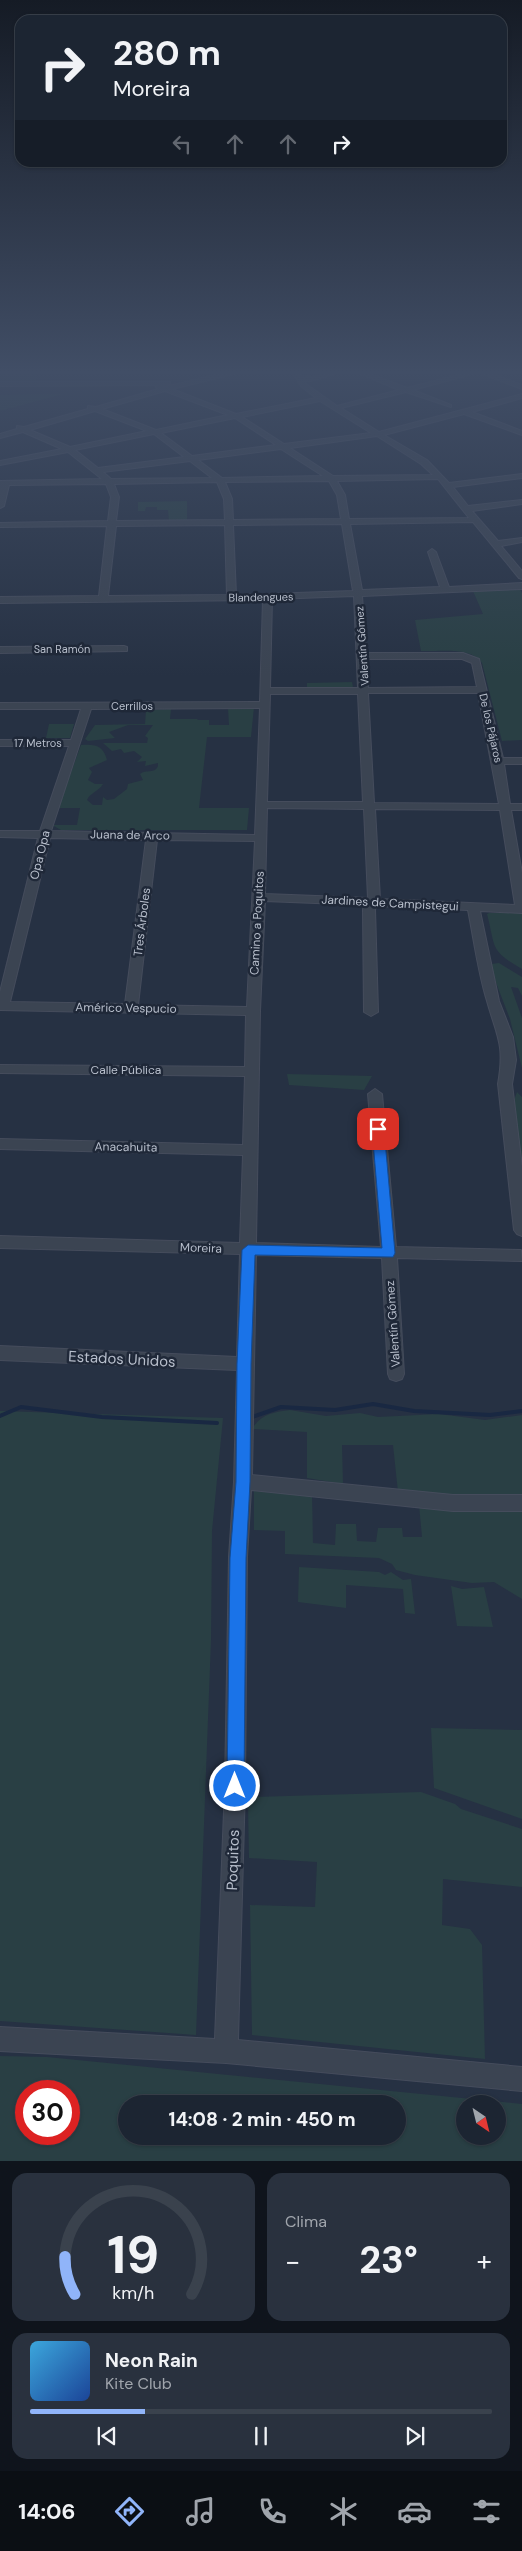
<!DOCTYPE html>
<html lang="es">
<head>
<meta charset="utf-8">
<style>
	:root { --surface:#1c2532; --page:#29313e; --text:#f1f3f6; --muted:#a0a5ac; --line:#3a424d; --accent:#90b4f9 }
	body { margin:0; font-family:"DM Sans",sans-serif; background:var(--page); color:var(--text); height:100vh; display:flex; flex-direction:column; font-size:19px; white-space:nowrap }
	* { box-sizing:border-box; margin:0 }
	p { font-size:16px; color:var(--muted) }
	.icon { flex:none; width:28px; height:28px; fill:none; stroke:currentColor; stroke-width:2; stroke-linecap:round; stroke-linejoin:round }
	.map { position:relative; height:2161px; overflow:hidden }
	.drawer { display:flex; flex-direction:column; gap:12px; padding:12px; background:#0f141c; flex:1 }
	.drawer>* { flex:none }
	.banner { position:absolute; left:15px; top:15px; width:492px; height:152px; border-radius:15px; box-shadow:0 1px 4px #0004,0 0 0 1px var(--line); background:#1c2532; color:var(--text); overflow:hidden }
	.needle { width:32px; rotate:145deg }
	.buttons { position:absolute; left:456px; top:2095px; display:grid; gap:10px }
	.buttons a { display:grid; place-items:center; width:50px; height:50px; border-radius:50%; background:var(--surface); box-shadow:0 1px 4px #0004,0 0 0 1px var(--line); font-size:25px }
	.speed { position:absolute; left:15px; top:2080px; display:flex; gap:10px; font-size:25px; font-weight:700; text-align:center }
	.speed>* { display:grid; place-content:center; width:65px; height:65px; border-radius:50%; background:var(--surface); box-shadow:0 1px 4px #0004,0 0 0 1px var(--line); line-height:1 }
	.speed .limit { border:8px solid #d22; background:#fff; color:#111 }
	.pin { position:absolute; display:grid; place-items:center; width:42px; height:42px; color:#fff; margin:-21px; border-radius:10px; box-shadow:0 2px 8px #0006 }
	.me { position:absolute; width:55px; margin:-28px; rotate:0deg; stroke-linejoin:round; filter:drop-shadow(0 0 4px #0008) }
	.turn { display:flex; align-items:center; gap:18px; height:105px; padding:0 15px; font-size:22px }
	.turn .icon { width:65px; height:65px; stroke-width:2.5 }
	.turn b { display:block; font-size:35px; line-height:42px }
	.lanes { display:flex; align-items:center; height:48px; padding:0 15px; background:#0003; justify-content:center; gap:25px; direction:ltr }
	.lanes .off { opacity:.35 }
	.big { font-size:38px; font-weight:700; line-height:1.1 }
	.drawer .widget { flex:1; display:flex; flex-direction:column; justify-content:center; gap:8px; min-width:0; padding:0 18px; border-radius:15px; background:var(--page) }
	.drawer .dial { align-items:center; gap:0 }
	.dial svg { height:130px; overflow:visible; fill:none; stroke:var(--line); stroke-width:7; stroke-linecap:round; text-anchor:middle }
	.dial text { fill:var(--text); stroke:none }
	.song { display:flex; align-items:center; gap:15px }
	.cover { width:60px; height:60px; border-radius:8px; background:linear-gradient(135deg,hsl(200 70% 55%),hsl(220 70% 35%)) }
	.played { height:5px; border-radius:2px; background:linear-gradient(90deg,var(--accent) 25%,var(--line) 25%) }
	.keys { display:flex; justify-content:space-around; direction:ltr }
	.heat { display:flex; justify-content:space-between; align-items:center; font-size:28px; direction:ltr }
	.drawer .tiles { flex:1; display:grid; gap:12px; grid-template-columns:1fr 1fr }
	.widget:last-child { grid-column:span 2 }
	.trip { position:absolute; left:118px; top:2095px; width:288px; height:50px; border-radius:25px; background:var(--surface); box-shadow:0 1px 4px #0004,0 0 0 1px var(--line); font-weight:700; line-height:50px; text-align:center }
	.dock { display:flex; height:80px; justify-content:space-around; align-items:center; background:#0b0f14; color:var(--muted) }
	.dock .icon { width:35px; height:35px }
	.dock .on { color:var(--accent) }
	.dock b { font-size:22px; color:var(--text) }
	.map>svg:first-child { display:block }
</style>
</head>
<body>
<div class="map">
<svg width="522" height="2161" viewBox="0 0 522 2161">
	<rect width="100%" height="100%" fill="#263143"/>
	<path fill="#293f44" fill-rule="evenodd" d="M0 374H37L36 382H0Z
		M63 394 0 411V395Z
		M187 501V520L169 521 168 510H157V507H146L145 511H138V502Z
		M520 589 522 593V740L502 741 482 663C471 646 439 652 421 651L415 620 483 614 473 591Z
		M352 682 353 687 350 688H307V683Z
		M254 707 251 737H207L199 808H249L247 830H61L52 825H77L80 808H58L81 745C95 744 103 745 107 760L89 768 92 772 88 780 95 784H103C99 791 90 793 87 800L93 805H102L103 797 107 800 114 799 127 789 128 784 143 780 140 774C146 769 155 774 158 766V763L145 766 146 761 137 762 142 757 134 751 124 753 121 749 112 751 103 743H147L148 738 145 736 153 725H128L109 732 115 738 88 741 85 739 95 725 145 724 146 710 171 709 170 719H197L198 720H209V725H229L228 708Z
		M49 724H74L70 738H46Z
		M489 913H522V969C489 950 496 948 487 914Z
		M499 963 522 977V996L518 988 511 987 522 1018V1068L510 1019 490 967 491 964Z
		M287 1074 372 1076 364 1090 289 1085Z
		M517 1092 522 1097V1186L512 1106Z
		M290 1410 326 1416 360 1413 378 1417 439 1414 485 1420 522 1415V1599L494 1582 472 1583 415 1575 396 1570 392 1564 379 1558 285 1554V1531L254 1530V1491L286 1494 312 1493 313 1543 335 1545 336 1524H356L357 1541 376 1542 378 1528H402L403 1537H422L419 1505 398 1492 393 1445H342L343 1484 307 1478V1432L252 1429C261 1414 274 1412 290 1410Z
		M0 1411 223 1418 212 1531 211 1640 196 2035 0 2021Z
		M299 1567 379 1572 385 1575 391 1572 403 1580 411 1579 415 1614 405 1613 403 1589 346 1585V1608L298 1602Z
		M451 1586 462 1589 484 1587 493 1627 457 1626Z
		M431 1728 522 1730V1819L434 1788Z
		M421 1792 455 1804 461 1809 522 1829V1887L443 1879 442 1925 470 1929 482 1945 485 2059 252 2035 250 1905 315 1907 317 1862 249 1858 248 1804 252 1797Z
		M0 2056 47 2057 522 2104V2161H0ZM26 2091H69V2134H26ZM126 2104H396V2136H126ZM465 2104H498V2136H465Z"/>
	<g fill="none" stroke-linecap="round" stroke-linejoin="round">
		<path stroke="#192842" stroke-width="4" d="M0 1416 21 1407 102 1417 217 1423
			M249 1418 281 1407 335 1410 373 1404 414 1411 490 1415 522 1411"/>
		<defs>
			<path id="minor" d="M219 374H234L172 389 236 414 316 398 301 386 294 374 310 377 335 374 310 381 304 380 306 384 337 406 399 390 361 374H370L407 388 462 374H472L413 390 451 405V407L406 392 341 408 379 432 522 394V398L472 412 522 431V435L464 414 384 435 427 460 449 483 522 474V478L453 487 468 506 522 500V504L472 511 498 541 522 538V542L501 546 522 571V579L519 578 473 522 350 524 362 590 440 587 428 552 432 549 436 552 449 587 522 583V589L362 596 366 653H463L479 659 503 758H522V764H504L510 804H522V810H511L522 873V913L480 911 499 1001 513 1037 516 1060 512 1084 522 1167V1236L517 1234 514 1230 498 1084C505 1044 497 1037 487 1001 478 972 474 940 468 910L378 906 375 909 378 1012 371 1016 364 1012 363 909 366 905 265 901 260 1011 256 1243 381 1247 368 1094 375 1089 382 1094 396 1247 521 1250 522 1261 397 1258 404 1374 402 1379 396 1381 390 1379 388 1374 382 1258 256 1255 252 1475 453 1495H522V1511H453L251 1490 247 1557 245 1786 238 2040 522 2067V2091L226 2063 0 2051V2027L215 2039 225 1786 229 1557 234 1482 237 1370 0 1360V1346L237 1357 240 1254 0 1248V1236L240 1243 243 1155 0 1149V1139L243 1145 245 1076 0 1073V1065L245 1067 246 1015 0 1010V992L38 838 0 837V831H40L69 746H0V740H71L81 709H0V703L260 702 263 600 0 603V597L99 596 107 526 0 527V523L108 521 111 497 106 484 9 485 4 506 0 508V481L102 479 68 452 0 465V461L62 449 23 432 0 438V434L17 429V426L24 427 88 409V406L96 407 158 389 156 387 159 385 0 386V382H170V384L159 385 165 387ZM165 391 228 415 156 430 102 409ZM320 401 371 433 284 444 242 417ZM95 411 147 431 70 447 30 430ZM235 418 276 445 192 456 161 433ZM154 434 184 457 98 468 75 450ZM377 436 421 464 433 475 333 476 290 448ZM281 449 323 476 222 478 198 460ZM190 461 212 478 111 479 103 472ZM438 479 469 518 349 519 345 495 337 481ZM329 481 337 495 341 519 233 520 232 499 225 482ZM217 482 224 499 225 520 116 521 119 497 114 484ZM342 524 353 591 236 595 233 525ZM225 525 227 595 108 596 116 526ZM354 596 358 688H270L272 599ZM366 659H462L472 663 477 687 368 688ZM368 693H478L499 804 374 803ZM270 694H358L363 802H267ZM260 708 255 835 51 831 91 709ZM267 808 364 809 368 898 265 894ZM375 809 500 810 515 905 380 899ZM50 838 146 840 125 1004 10 1002ZM157 840 255 841 247 1007 138 1005Z
				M483 374H492L522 385V389Z
				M124 646 127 647V651L0 653V647Z"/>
		</defs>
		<use href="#minor" stroke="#454c5c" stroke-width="2"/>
		<use href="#minor" fill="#3b4452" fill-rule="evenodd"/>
	</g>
	<linearGradient id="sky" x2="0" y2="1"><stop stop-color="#151b25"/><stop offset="0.55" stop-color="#414e66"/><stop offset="1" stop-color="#414e66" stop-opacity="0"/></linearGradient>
	<rect width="522" height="676" fill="url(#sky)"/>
	<path fill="#1a73e8" stroke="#114b97" d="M378 1125 384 1129 395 1253 393 1257 255 1255 251 1364 250 1482 246 1558 244 1786 241 1792 235 1795 229 1792 227 1786 230 1558 236 1482 237 1364 242 1250 248 1245 382 1248 372 1129Z"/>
	<g text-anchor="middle" stroke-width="5" stroke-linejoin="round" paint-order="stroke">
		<g font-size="11" fill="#b8bfcc" stroke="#1f2838">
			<text transform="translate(261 597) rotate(-1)" y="4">Blandengues</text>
			<text transform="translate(362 646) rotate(-94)" y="4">Valentín Gómez</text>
			<text x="62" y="653">San Ramón</text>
			<text x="132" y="710">Cerrillos</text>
			<text transform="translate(491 728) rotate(77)" y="4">De los Pájaros</text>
			<text x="38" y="747">17 Metros</text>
		</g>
		<g font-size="12" fill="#b8bfcc" stroke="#1f2838">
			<text transform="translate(130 835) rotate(1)" y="4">Juana de Arco</text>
			<text transform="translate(40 855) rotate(-76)" y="4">Opa Opa</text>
			<text transform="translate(390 903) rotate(3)" y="4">Jardines de Campistegui</text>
			<text transform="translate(142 922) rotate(-83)" y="4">Tres Árboles</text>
			<text transform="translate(257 923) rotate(-87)" y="4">Camino a Poquitos</text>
			<text transform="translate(126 1008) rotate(1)" y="4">Américo Vespucio</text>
			<text x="126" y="1074">Calle Pública</text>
			<text transform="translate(126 1147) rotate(1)" y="4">Anacahuita</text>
			<text transform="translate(201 1248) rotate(2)" y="4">Moreira</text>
			<text transform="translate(393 1324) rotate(-94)" y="4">Valentín Gómez</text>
		</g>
		<g font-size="15" fill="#b8bfcc" stroke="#1f2838">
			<text transform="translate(122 1359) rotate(3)" y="5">Estados Unidos</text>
			<text transform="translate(233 1860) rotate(-88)" y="5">Poquitos</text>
		</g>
	</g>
</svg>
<div class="buttons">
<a><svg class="needle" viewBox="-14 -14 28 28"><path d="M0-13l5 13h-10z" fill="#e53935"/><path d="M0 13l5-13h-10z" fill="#a0a5ac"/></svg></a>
</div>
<div class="speed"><div class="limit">30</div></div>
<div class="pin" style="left:378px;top:1129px;background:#d93025"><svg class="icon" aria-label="arrive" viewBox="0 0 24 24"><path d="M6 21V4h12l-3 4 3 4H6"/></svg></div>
<svg class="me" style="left:235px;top:1786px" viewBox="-20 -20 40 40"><circle r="17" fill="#1a73e8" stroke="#fff" stroke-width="3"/><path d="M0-11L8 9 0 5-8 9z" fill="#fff"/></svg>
<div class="trip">14:08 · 2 min · 450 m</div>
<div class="banner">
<div class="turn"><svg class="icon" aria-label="right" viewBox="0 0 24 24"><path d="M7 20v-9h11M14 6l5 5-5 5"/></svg><div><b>280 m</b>Moreira</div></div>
<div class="lanes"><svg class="icon off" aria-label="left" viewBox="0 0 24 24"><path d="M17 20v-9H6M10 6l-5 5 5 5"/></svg><svg class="icon off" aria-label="ahead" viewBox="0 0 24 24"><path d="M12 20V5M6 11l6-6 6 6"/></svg><svg class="icon off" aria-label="ahead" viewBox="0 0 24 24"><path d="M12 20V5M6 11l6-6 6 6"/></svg><svg class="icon" aria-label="right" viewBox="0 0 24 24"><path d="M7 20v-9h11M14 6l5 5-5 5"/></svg></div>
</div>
</div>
<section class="drawer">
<div class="tiles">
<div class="widget dial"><svg viewBox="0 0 100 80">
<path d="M14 69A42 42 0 1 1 86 69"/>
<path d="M14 69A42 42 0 0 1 8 46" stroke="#90b4f9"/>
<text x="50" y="56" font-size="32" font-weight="700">19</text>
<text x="50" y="72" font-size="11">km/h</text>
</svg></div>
<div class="widget"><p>Clima</p>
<div class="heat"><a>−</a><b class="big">23°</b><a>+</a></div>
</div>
<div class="widget">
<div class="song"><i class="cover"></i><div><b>Neon Rain</b><p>Kite Club</p></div></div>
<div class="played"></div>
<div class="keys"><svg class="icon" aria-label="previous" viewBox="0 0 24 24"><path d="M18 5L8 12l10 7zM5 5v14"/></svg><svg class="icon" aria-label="pause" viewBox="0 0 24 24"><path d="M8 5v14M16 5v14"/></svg><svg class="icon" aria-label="next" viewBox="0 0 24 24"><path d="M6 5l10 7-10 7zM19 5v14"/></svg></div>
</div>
</div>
</section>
<nav class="dock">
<b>14:06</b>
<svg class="icon on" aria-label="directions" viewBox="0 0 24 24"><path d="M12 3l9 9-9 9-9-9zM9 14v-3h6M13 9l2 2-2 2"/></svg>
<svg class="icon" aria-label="music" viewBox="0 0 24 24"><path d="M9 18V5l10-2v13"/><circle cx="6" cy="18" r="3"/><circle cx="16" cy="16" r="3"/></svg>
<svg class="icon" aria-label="phone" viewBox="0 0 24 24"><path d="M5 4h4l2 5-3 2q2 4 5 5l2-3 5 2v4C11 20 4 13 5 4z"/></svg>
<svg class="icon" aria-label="climate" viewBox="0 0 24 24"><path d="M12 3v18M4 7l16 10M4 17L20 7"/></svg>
<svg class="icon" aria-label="car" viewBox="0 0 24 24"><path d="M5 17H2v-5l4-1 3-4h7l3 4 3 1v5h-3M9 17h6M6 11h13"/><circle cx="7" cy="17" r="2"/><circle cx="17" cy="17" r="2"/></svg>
<svg class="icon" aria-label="filters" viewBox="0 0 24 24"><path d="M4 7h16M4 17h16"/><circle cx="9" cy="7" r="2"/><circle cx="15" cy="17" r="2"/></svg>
</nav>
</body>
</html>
